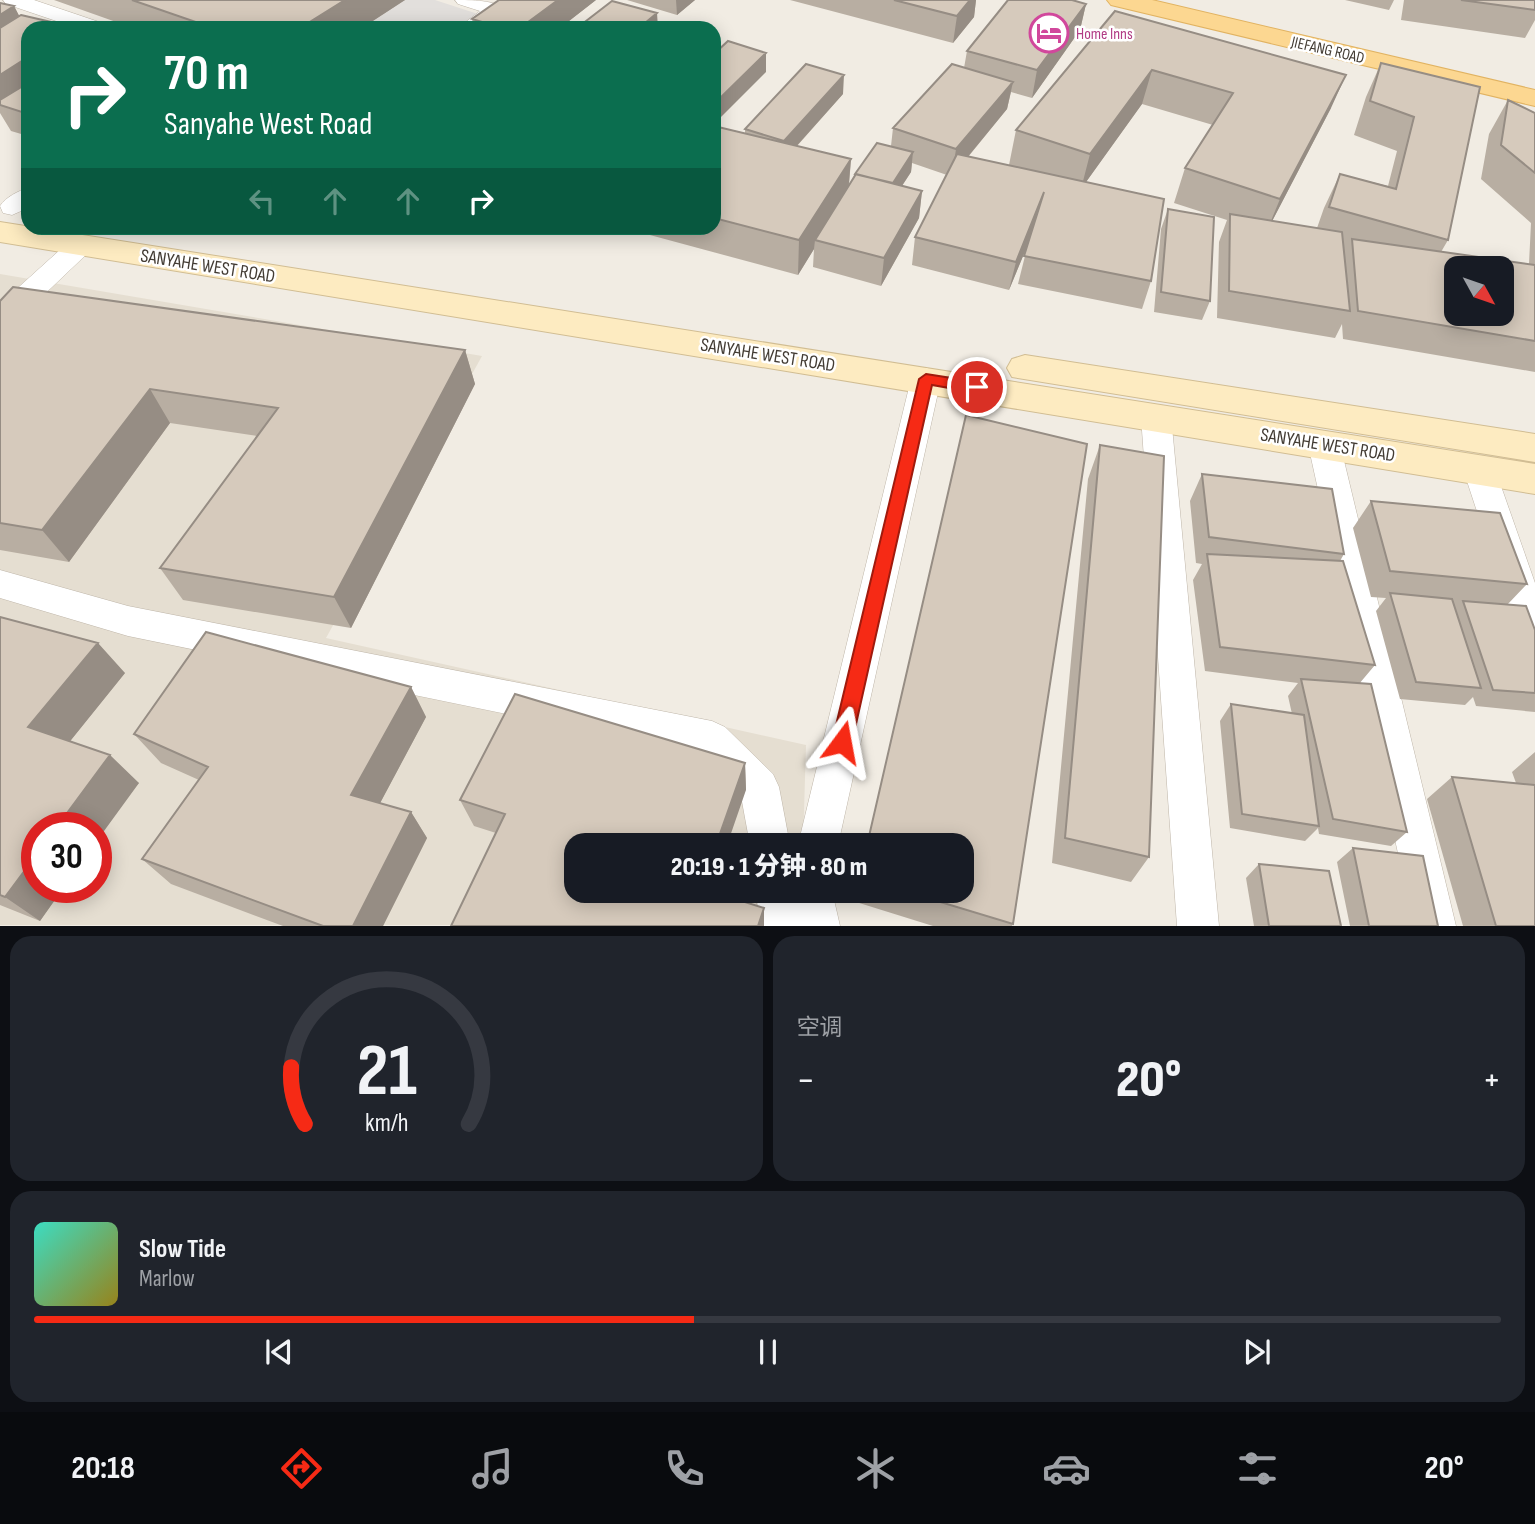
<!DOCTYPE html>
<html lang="zh">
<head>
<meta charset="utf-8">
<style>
	:root { --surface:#171b24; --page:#20242c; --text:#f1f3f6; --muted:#9ea1a6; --line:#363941; --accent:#f62a15 }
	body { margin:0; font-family:"Sofia Sans Condensed","Noto Sans SC",sans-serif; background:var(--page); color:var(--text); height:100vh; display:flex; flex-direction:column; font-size:26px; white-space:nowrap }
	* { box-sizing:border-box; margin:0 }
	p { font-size:23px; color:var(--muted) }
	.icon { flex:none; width:38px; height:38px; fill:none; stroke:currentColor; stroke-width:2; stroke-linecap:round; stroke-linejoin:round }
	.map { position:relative; height:926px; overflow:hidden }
	.details { display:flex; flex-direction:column; gap:10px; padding:10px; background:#0d0f14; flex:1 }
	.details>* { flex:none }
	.banner { position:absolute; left:21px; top:21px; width:700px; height:214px; border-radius:21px; box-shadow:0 4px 18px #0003; background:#0b6e4f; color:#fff; overflow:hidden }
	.needle { width:46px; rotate:130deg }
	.fabs { position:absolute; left:1444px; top:256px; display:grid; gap:14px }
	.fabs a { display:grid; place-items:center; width:70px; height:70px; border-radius:14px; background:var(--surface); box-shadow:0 4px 18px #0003; font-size:35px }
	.speed { position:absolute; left:21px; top:812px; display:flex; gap:14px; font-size:35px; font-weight:700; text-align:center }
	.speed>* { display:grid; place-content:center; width:91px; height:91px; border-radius:50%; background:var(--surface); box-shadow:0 4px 18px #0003; line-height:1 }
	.speed .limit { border:10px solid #d22; background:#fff; color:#111 }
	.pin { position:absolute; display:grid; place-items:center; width:60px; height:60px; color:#fff; margin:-30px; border:4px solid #fff; border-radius:50%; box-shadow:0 2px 7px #0007 }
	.me { position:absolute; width:77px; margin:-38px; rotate:13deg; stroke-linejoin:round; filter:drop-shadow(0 0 5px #0008) }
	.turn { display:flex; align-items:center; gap:24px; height:147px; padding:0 28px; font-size:32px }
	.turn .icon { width:91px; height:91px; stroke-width:2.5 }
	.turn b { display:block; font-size:49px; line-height:60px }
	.lanes { display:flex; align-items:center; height:66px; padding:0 28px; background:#0003; justify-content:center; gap:35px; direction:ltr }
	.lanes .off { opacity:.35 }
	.big { font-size:52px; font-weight:800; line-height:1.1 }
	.details .widget { flex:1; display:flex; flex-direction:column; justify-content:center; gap:10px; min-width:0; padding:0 24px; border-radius:21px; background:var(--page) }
	.details .dial { align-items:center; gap:0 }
	.dial svg { height:182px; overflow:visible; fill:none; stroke:var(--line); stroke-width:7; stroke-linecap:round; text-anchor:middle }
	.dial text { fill:var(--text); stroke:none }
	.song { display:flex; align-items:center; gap:21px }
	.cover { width:84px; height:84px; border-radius:10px; background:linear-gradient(135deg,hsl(170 70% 55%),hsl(50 70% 35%)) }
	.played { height:7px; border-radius:4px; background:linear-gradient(90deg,var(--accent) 45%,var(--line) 45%) }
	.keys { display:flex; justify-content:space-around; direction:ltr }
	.heat { display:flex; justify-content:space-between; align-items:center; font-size:38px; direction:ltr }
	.details .tiles { flex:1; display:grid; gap:10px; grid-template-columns:1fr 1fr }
	.widget:last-child { grid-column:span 2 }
	.trip { position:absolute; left:564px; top:833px; width:410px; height:70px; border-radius:21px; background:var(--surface); box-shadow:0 4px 18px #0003; font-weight:800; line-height:70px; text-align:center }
	.menu { display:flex; height:112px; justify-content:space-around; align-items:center; background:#090b0e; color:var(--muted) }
	.menu .icon { width:49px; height:49px }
	.menu .active { color:var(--accent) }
	.menu b { font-size:32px; color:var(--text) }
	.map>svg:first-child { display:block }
</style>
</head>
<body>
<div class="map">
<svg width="1535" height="926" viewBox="0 0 1535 926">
	<rect width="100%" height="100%" fill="#f1ece3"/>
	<path fill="#e5ded1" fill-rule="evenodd" d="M0 274 482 356 326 638 806 745 803 845H576V891H802V925H0ZM37 828H96V887H37Z"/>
	<path fill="#e2dfdc" d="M396 0H435L478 14 457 28H352Z"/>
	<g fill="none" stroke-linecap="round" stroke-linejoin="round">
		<defs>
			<path id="minor" d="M3 0H34L105 24 109 28H77L6 4Z
				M455 0C471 0 496 0 507 10L483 28H458L480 11 458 4Z
				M28 188V208L12 215 3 213 0 206C6 197 18 191 28 188Z
				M81 237 90 239 94 245 90 251 10 327 0 330V304L72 239Z
				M926 368 936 372 941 379 838 845H798L911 379 916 372Z
				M1156 405 1167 408 1171 416 1219 926H1177L1141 416 1145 408Z
				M1324 432 1335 436 1340 444 1456 926H1414L1308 444 1313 436Z
				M1479 457 1490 460 1495 469 1535 583V648L1522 644 1517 633 1463 469 1468 460Z
				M0 570 128 606 712 721 725 727 773 774 779 787 790 845H750L741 796 701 754 128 636 0 598Z
				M756 891H832L840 926H760Z"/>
			<path id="secondary" d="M0 222 1535 464V494L0 242Z
				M1025 355 1535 434V462L1012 377 1007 368 1012 359Z"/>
			<path id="primary" d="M1107 0H1152L1535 90V106L1111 5Z"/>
		</defs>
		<use href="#minor" stroke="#bfb6a9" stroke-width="1"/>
		<use href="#secondary" stroke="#d1bd93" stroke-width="2"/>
		<use href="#primary" stroke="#e1b362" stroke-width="2"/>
		<use href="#minor" fill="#fff" fill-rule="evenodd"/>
		<use href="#secondary" fill="#fdebc1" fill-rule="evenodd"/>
		<use href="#primary" fill="#fcd791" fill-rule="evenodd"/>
	</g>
	<path fill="#b8aea2" d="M54 0H405L362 28H133Z
		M596 0 560 28H474L472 19Z
		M627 0H695L677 15Z
		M790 0H976L974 17 953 43Z
		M1345 0H1394L1389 10Z
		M1404 0H1535V20L1525 38 1401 20Z
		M0 3 14 6 19 16 73 28H28V136L11 131 0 113Z
		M1086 4 1080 30 1032 98 1011 92 1007 109 968 157 1019 168 1009 165 1016 130 1115 11 1331 108 1272 221 1317 228 1324 208 1340 174 1388 186 1397 151 1354 135 1366 97 1381 63 1480 87 1448 240 1441 252 1529 264 1531 223 1481 179 1489 134 1508 100 1535 113V372L1343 339 1342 324 1335 338 1217 318 1219 242 1227 220 1174 203 1185 168 1213 125 1142 104 1086 182 1151 281 1142 309 1018 284 1028 244 1009 290 912 265 915 237 947 175 912 163 911 172 902 186 922 191 919 218 881 286 813 267 814 249 798 275 624 228H714V126L745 133V129L843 94 797 146 851 159 849 186 855 174 891 146 893 128 964 68 967 51Z
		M1168 209 1210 301 1202 320 1154 312 1161 229Z
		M480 228H493L488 233Z
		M0 301 465 350 475 384 351 628 183 600 160 568 257 436 170 423 69 562 0 550Z
		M1100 445 1149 857 1131 882 1052 863 1088 479Z
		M1202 474 1344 554 1340 561 1375 665 1359 684 1407 832 1391 846 1319 834 1318 828 1305 841 1230 828 1220 721 1231 704 1292 714 1288 696 1298 683 1205 671 1193 580 1202 564 1196 563 1190 501Z
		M1371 501 1527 584 1507 605 1535 630V712L1476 706 1473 697 1465 705 1400 699 1376 611 1386 598 1371 597 1353 528Z
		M0 617 125 673 70 741 139 783 37 887H64L40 921 0 905Z
		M411 687 426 717 380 803 411 812 427 838 383 926H283L171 884 142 859 199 780 161 763 134 734Z
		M1535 752V926H1463L1427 799 1452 777 1516 783 1512 772Z
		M745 763 746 790 576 845 764 908V926H451L496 833 474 826 460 800Z
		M1353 848 1438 926H1350L1337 862Z
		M1259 864 1341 926H1254L1246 878Z
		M858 891H961L1013 924 1012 926H933L856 902Z"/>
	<path fill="#968d84" d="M345 0H405L362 28H300Z
		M558 0H596L560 28H520Z
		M676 0H695L677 15Z
		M970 0H976L974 17 953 43 957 16Z
		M1086 4 1080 30 1032 98 1037 70Z
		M14 6 24 25 0 40V15Z
		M657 13 658 28H639Z
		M766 53V72L714 124V104Z
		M28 57V94L0 105V75Z
		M1152 70 1142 104 1081 189 1090 154Z
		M844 75 843 94 784 160V141Z
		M1346 75 1331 108 1266 233 1280 199Z
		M1013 82 1007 109 952 176 956 149Z
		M913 152 911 172 890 204 892 184Z
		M851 159 848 193 815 240 814 249 798 275 799 240Z
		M922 191 919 218 881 286 884 258Z
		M1044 192 1038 220 1009 290 1016 262Z
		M465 350 475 384 351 628 334 597Z
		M150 389 170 423 69 562 42 530Z
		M98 643 125 673 59 755 28 727Z
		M411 687 426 717 370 822 351 795Z
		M110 755 139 783 96 842V828H56Z
		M745 763 746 790 727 845H716Z
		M411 812 427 838 383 926H353Z
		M37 854V887H64L40 921 5 897Z
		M764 908V926H758Z"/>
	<path fill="#d6cabc" stroke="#968d84" stroke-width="2" fill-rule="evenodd" d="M132 0H345L300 28H213Z
		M499 0H558L520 28H502L472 19Z
		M894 0H970L957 16Z
		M1008 0H1072L1086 4 1037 70 967 51Z
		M1461 0H1535V10Z
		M612 1 657 13 639 28H577Z
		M0 3 14 6 0 15Z
		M1115 11 1346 75 1280 199 1185 168 1233 93 1152 70 1090 154 1016 130Z
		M21 15 73 27 28 28V57L0 75V28Z
		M728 41 766 53 714 104V54Z
		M1381 63 1480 87 1448 240 1329 207 1340 174 1396 189 1414 117 1370 101Z
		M806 64 844 75 784 141 745 129Z
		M952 64 1013 82 956 149 893 128Z
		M28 83V114L0 105V100Z
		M1508 100 1535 113V173L1501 145Z
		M714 126 851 159 799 240 714 218Z
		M877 143 913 152 893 183 855 174Z
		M957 154 1164 199 1151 281 1024 256 1044 192 1016 262 915 237Z
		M856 174 922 191 884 258 815 240Z
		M1168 209 1214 217 1210 301 1161 292Z
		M1230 214 1342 232 1350 311 1229 291Z
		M1352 239 1535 265V341L1358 311ZM1456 268H1502V313H1456Z
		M13 287 465 350 334 597 160 568 278 408 150 389 42 530 0 523V301Z
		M966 415 1087 444 1013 924 904 891H961V845H867Z
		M1100 445 1164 456 1149 857 1065 838Z
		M1202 474 1332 489 1344 554 1209 537Z
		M1371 501 1500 513 1527 584 1390 571Z
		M1207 554 1343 561 1375 665 1220 647Z
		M1390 593 1452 599 1481 688 1416 682Z
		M1463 601 1526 606 1535 630V693L1493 690Z
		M0 617 98 643 28 727 110 755 56 828H37V854L5 897 0 895Z
		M206 632 411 687 351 795 411 812 353 926H323L142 859 208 767 134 734Z
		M1301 679 1371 684 1407 832 1333 819Z
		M515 694 745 763 716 845H576V891H710L764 908 758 926H451L505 814 460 800Z
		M1231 704 1304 715 1319 826 1242 814Z
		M1452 777 1535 785V926H1496Z
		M1353 848 1423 856 1438 926H1369Z
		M1259 864 1329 871 1341 926H1269Z"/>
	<path fill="#f62a15" stroke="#a01b0e" stroke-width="2" d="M926 374 977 382 985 387 977 393 932 385 852 742 849 748 842 751 835 748 832 742 919 379Z"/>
	<defs>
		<symbol id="hotel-ring" viewBox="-11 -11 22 22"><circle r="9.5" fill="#fff" stroke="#d1479c" stroke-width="1.5"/><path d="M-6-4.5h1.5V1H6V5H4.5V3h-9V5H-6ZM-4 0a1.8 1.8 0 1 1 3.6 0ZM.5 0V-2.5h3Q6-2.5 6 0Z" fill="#d1479c"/></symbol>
	</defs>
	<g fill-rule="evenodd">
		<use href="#hotel-ring" x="1027" y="11" width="44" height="44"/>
	</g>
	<g text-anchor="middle" stroke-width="5" stroke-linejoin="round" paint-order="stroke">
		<g font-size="16" fill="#b23c85" stroke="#fff" text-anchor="start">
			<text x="1076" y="39">Home Inns</text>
		</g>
		<g font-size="16" fill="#433c34" stroke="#fff">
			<text transform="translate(1328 49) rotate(13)" y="6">JIEFANG ROAD</text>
		</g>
		<g font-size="19" fill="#433c34" stroke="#fff">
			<text transform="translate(208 265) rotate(9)" y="7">SANYAHE WEST ROAD</text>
			<text transform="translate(768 354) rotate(9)" y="7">SANYAHE WEST ROAD</text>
			<text transform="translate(1328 444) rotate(9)" y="7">SANYAHE WEST ROAD</text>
		</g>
	</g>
</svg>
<div class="fabs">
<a><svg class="needle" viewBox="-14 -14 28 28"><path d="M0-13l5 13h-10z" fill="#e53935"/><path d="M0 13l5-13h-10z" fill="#9ea1a6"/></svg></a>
</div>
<div class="speed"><div class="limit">30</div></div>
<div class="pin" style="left:977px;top:387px;background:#d93025"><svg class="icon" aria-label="arrive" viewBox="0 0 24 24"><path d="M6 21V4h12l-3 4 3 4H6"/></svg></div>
<svg class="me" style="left:842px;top:742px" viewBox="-20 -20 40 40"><path d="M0-17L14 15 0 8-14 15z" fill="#f62a15" stroke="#fff" stroke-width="4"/></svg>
<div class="trip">20:19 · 1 分钟 · 80 m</div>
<div class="banner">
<div class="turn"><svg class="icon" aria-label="right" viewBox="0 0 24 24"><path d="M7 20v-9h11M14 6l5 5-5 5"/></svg><div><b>70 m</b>Sanyahe West Road</div></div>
<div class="lanes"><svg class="icon off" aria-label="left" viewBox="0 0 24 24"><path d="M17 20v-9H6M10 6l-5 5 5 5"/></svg><svg class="icon off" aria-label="ahead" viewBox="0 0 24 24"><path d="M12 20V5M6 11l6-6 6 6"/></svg><svg class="icon off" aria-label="ahead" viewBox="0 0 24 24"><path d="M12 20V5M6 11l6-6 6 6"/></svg><svg class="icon" aria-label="right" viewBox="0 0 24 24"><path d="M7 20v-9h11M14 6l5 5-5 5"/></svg></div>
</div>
</div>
<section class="details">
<div class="tiles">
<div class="widget dial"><svg viewBox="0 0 100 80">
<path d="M14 69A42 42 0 1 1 86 69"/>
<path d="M14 69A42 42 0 0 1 8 44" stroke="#f62a15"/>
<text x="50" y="56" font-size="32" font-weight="700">21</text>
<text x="50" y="72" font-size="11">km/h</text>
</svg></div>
<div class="widget"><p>空调</p>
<div class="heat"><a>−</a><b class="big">20°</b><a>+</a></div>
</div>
<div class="widget">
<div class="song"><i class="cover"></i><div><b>Slow Tide</b><p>Marlow</p></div></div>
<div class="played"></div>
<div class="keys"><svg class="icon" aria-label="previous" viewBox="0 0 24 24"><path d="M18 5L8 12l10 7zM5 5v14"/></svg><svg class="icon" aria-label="pause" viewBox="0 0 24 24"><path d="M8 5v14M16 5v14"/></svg><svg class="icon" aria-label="next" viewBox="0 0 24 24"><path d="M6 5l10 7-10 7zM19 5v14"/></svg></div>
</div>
</div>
</section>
<nav class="menu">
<b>20:18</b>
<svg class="icon active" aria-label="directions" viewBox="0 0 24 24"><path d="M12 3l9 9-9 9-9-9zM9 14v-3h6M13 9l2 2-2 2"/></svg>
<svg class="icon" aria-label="music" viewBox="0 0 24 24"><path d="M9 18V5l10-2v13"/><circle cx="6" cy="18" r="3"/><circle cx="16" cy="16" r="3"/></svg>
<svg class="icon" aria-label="phone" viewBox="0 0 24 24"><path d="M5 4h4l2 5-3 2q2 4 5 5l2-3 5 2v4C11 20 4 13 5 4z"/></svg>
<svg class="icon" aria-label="climate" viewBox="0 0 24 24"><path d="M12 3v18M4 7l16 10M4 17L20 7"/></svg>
<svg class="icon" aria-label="car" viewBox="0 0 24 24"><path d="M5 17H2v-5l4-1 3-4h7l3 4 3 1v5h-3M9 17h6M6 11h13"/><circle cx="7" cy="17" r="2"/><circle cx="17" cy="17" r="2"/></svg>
<svg class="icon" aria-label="filters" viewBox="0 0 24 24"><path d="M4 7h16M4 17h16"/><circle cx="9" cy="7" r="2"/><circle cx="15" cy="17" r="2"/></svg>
<b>20°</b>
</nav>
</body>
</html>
